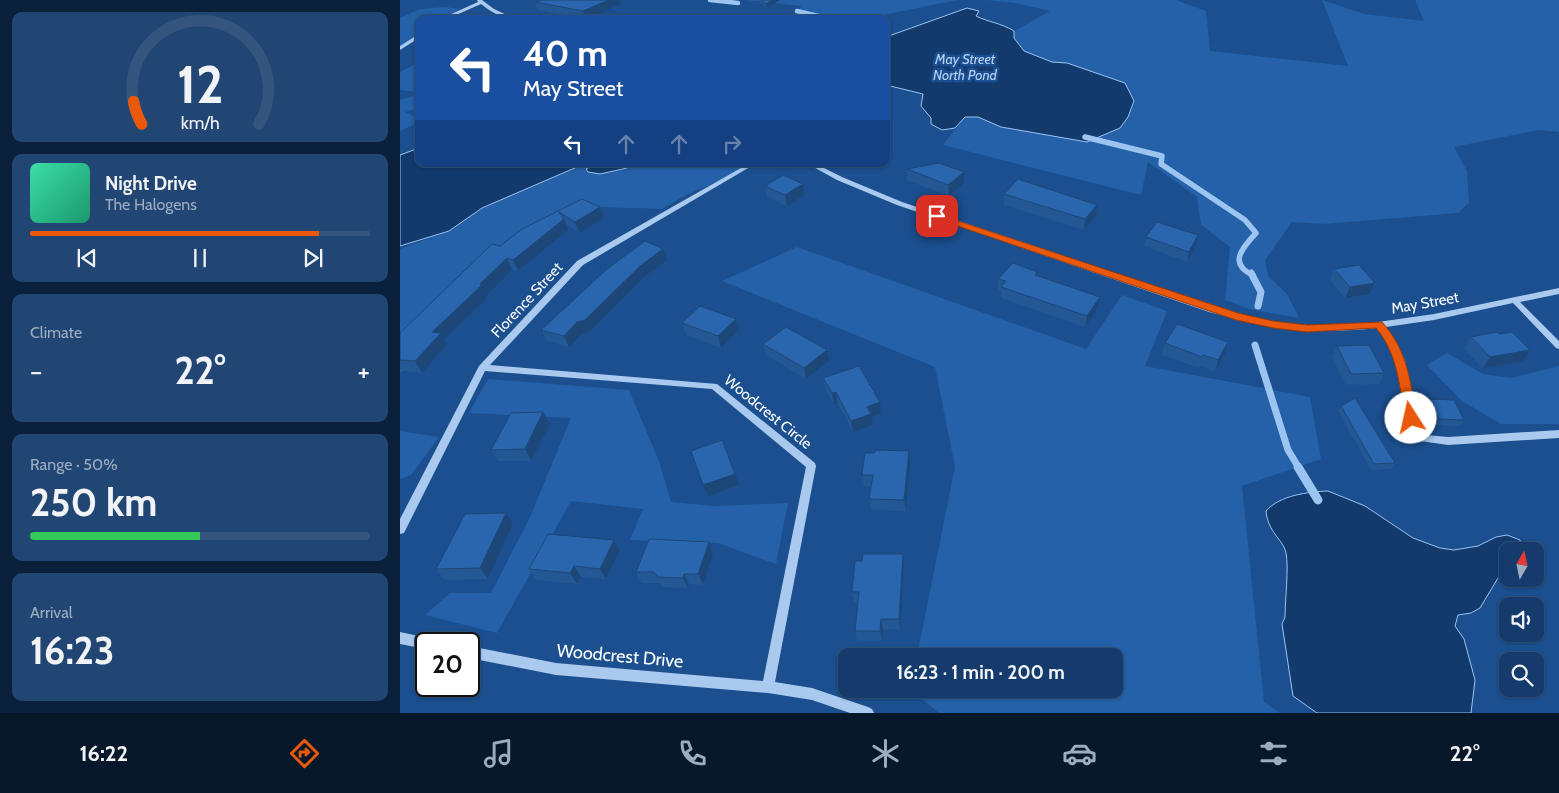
<!DOCTYPE html>
<html lang="en">
<head>
<meta charset="utf-8">
<style>
	:root { --surface:#143b6b; --page:#214673; --text:#f1f3f6; --muted:#9dadc1; --line:#33557e; --accent:#ea580c }
	body { margin:0; font-family:Cabin,sans-serif; background:var(--page); color:var(--text); height:100vh; display:flex; flex-direction:column; font-size:19px; white-space:nowrap }
	* { box-sizing:border-box; margin:0 }
	p { font-size:16px; color:var(--muted) }
	.icon { flex:none; width:28px; height:28px; fill:none; stroke:currentColor; stroke-width:2; stroke-linecap:round; stroke-linejoin:round }
	.map { position:relative; flex:1; overflow:hidden }
	.side { display:flex; flex-direction:column; gap:12px; padding:12px; background:#0b203b; width:400px }
	.side>* { flex:none }
	.guide { position:absolute; left:15px; top:15px; width:475px; height:152px; border-radius:10px; box-shadow:0 1px 4px #0004,0 0 0 1px var(--line); background:#1a4fa0; color:#fff; overflow:hidden }
	.needle { width:32px; rotate:9deg }
	.buttons { position:absolute; left:1099px; top:542px; display:grid; gap:10px }
	.buttons a { display:grid; place-items:center; width:45px; height:45px; border-radius:10px; background:var(--surface); box-shadow:0 1px 4px #0004,0 0 0 1px var(--line); font-size:25px }
	.speed { position:absolute; left:15px; top:632px; display:flex; gap:10px; font-size:25px; font-weight:700; text-align:center }
	.speed>* { display:grid; place-content:center; width:65px; height:65px; border-radius:50%; background:var(--surface); box-shadow:0 1px 4px #0004,0 0 0 1px var(--line); line-height:1 }
	.speed .limit { border:2px solid #111; border-radius:8px; background:#fff; color:#111 }
	.pin { position:absolute; display:grid; place-items:center; width:42px; height:42px; color:#fff; margin:-21px; border-radius:10px; box-shadow:0 2px 8px #0006 }
	.me { position:absolute; width:55px; margin:-28px; rotate:350deg; stroke-linejoin:round; filter:drop-shadow(0 0 4px #0008) }
	.turn { display:flex; align-items:center; gap:18px; height:105px; padding:0 25px; font-size:22px }
	.turn .icon { width:65px; height:65px; stroke-width:2.5 }
	.turn b { display:block; font-size:35px; line-height:42px }
	.lanes { display:flex; align-items:center; height:48px; padding:0 25px; background:#0003; justify-content:center; gap:25px; direction:ltr }
	.lanes .off { opacity:.35 }
	.big { font-size:38px; font-weight:800; line-height:1.1 }
	.side .tile { flex:1; display:flex; flex-direction:column; justify-content:center; gap:8px; min-width:0; padding:0 18px; border-radius:10px; background:var(--page) }
	.side .dial { align-items:center; gap:0 }
	.dial svg { height:130px; overflow:visible; fill:none; stroke:var(--line); stroke-width:7; stroke-linecap:round; text-anchor:middle }
	.dial text { fill:var(--text); stroke:none }
	.song { display:flex; align-items:center; gap:15px }
	.cover { width:60px; height:60px; border-radius:8px; background:linear-gradient(135deg,hsl(160 70% 55%),hsl(160 70% 35%)) }
	.played { height:5px; border-radius:2px; background:linear-gradient(90deg,var(--accent) 85%,var(--line) 85%) }
	.keys { display:flex; justify-content:space-around; direction:ltr }
	.heat { display:flex; justify-content:space-between; align-items:center; font-size:28px; direction:ltr }
	.charge { height:8px; border-radius:4px; background:linear-gradient(90deg,#34c759 50%,var(--line) 0) }
	.trip { position:absolute; left:438px; top:648px; width:285px; height:50px; border-radius:10px; background:var(--surface); box-shadow:0 1px 4px #0004,0 0 0 1px var(--line); font-weight:800; line-height:50px; text-align:center }
	.tab-bar { display:flex; height:80px; justify-content:space-around; align-items:center; background:#08182b; color:var(--muted) }
	.tab-bar .icon { width:35px; height:35px }
	.tab-bar .selected { color:var(--accent) }
	.tab-bar b { font-size:22px; color:var(--text) }
	main { display:flex; flex:1; min-height:0 }
	.map>svg:first-child { display:block }
</style>
</head>
<body>
<main>
<section class="side">
<div class="tile dial"><svg viewBox="0 0 100 80">
<path d="M14 69A42 42 0 1 1 86 69"/>
<path d="M14 69A42 42 0 0 1 9 55" stroke="#ea580c"/>
<text x="50" y="56" font-size="32" font-weight="700">12</text>
<text x="50" y="72" font-size="11">km/h</text>
</svg></div>
<div class="tile">
<div class="song"><i class="cover"></i><div><b>Night Drive</b><p>The Halogens</p></div></div>
<div class="played"></div>
<div class="keys"><svg class="icon" aria-label="previous" viewBox="0 0 24 24"><path d="M18 5L8 12l10 7zM5 5v14"/></svg><svg class="icon" aria-label="pause" viewBox="0 0 24 24"><path d="M8 5v14M16 5v14"/></svg><svg class="icon" aria-label="next" viewBox="0 0 24 24"><path d="M6 5l10 7-10 7zM19 5v14"/></svg></div>
</div>
<div class="tile"><p>Climate</p>
<div class="heat"><a>−</a><b class="big">22°</b><a>+</a></div>
</div>
<div class="tile"><p>Range · 50%</p><b class="big">250 km</b><div class="charge"></div></div>
<div class="tile"><p>Arrival</p><b class="big">16:23</b></div>
</section>
<div class="map">
<svg width="1159" height="713" viewBox="0 0 1159 713">
	<rect width="100%" height="100%" fill="#1b4f8f"/>
	<path fill="#2461a8" d="M346 0H557L483 15 480 19H388L402 6Z
		M587 0H776L806 11 810 51 948 66 922 0 964 14 1024 21 1015 0H1159V132L1139 130 1054 147 1067 171 1069 203 1058 213 924 224 892 222 865 260 868 276 887 294 899 318 849 309 825 300 830 247 801 225 797 197 748 162 741 195 543 145 565 117H578L601 127 687 142 725 83 667 63 652 62 624 51 614 38V31L650 11 615 3Z
		M46 7 59 9 44 19H19V35L0 47V18L20 9Z
		M19 62V92L0 90V72Z
		M19 94V108L5 112 19 118V122L0 131V100Z
		M184 164 193 166 188 172 200 174 227 168 228 164H358L284 196 262 209 202 207 166 224 123 250 47 333 0 373V249L49 231 82 208Z
		M397 247 686 349 722 295 767 311 745 366 910 397 921 459 842 486 864 702 880 713H539L511 690 714 689V656H517L555 467 535 367 322 281Z
		M1047 353 1083 374 1111 378 1159 366V424H1101L1062 401 1027 365Z
		M88 379 229 390 259 461 271 502 314 506 388 503 376 564 318 543 230 540 243 509 171 501 97 633 25 615 50 593H91L130 517 171 418 69 413Z
		M0 431 39 437 11 475 0 479Z"/>
	<path fill="#123a6d" stroke="#9cc4f0" d="M567 8 579 11 576 16C588 22 601 23 614 31V38L624 51 652 62 667 63 725 83 734 101 728 117 720 128 687 142 601 127 578 117H565L555 128 542 130 531 124V118L521 106 523 94 486 85V37Z
		M19 148V164H184L82 208 49 231 0 246V155Z
		M186 164H228L227 168 200 174 188 172 186 169 192 166Z
		M928 491 965 506 1013 538 1040 548 1054 550 1078 546 1096 537 1107 535 1120 540 1124 551H1108L1107 563 1080 608 1071 613 1058 615 1055 626 1064 639 1075 680 1071 713H917L893 696 882 624 885 617C885 600 889 568 886 553 883 539 868 533 866 511 880 495 908 492 928 491Z"/>
	<g fill="none" stroke-linecap="round" stroke-linejoin="round">
		<path stroke="#9cc4f0" stroke-width="4.5" d="M310 0 338 3
			M397 11 431 19"/>
		<path stroke="#9cc4f0" stroke-width="5.5" d="M685 137 762 156 761 164 845 220 856 233C842 248 828 264 853 275"/>
		<path stroke="#9cc4f0" stroke-width="7" d="M851 273 861 292 858 306
			M855 345 888 450 899 468"/>
		<path stroke="#9cc4f0" stroke-width="9" d="M898 467 918 500"/>
		<path fill="#a9c9ee" fill-rule="evenodd" d="M77 0H82L94 9 115 19C102 19 91 12 81 4L47 19H40L78 2Z
			M19 34V38L0 50V46Z
			M348 164H355L183 265 90 365 317 384 415 463 416 466 375 682 412 688 468 707 472 709 474 713H450L412 700 368 693 156 675 69 658V646L156 663 363 681 406 467 312 389 85 371 4 533 0 534V519L79 366 177 261Z
			M408 164H416L442 177 502 202 656 253 782 298 845 316 877 322 908 325H939L971 323 1034 314 1159 288V294L1120 302 1159 341V349L1156 348 1113 303 1034 320 986 327 992 335 1005 360 1016 418 1026 435 1048 437 1159 430V438L1048 445 1020 441C1015 433 1008 425 1006 417 996 382 1004 358 977 328 918 335 866 328 809 312L497 205 437 180Z
			M0 632 28 638 32 640 34 644H26V649L0 644Z"/>
	</g>
	<path fill="#245895" d="M142 0H220L221 4 187 19H182L138 10 135 2Z
		M357 0H380L367 8Z
		M507 169 564 172V183L549 196 507 180Z
		M403 184 405 195 387 206 367 196 365 186Z
		M604 194 696 216 684 230 604 205Z
		M182 199 204 218 179 233 166 224 168 230 118 271 112 270 86 296 87 298 44 339 47 344 22 373 0 370V333L100 246Z
		M746 237 796 245 787 262 744 246Z
		M267 260 244 277 190 331 182 334 169 347 147 341 141 330Z
		M934 269 975 283 970 294 945 298 930 280Z
		M637 272V275L700 297 698 308 685 327 601 298V291L598 290V279Z
		M282 323 339 330 321 348 286 335Z
		M1071 337 1123 361 1083 368 1064 349Z
		M828 342 825 354 815 372 800 366 799 368 762 355 765 343Z
		M363 344 429 361 406 379 366 355Z
		M937 346 984 373 979 384 946 385 932 357Z
		M423 378 481 414 472 417 473 425 453 432 438 404 434 405 425 389Z
		M1029 399 1064 420 1060 426 1035 425 1026 405Z
		M941 406 995 463 991 469 971 470 939 412Z
		M150 424 131 461H98L91 450Z
		M510 462 506 511 471 510 469 499 471 487 464 486 462 475Z
		M113 524 88 579 45 580 36 569Z
		M309 542 313 553 303 585 289 584 288 588 263 587 259 583H242L236 572Z
		M220 551 206 579 181 577 177 584 136 580 129 569Z
		M504 565 500 629 483 630 482 641H457L455 631 458 602H454L452 592Z"/>
	<path fill="#1d4779" d="M209 0H220L221 4 187 19H185L183 11Z
		M372 0H380L367 8 366 4Z
		M564 172V183L549 196 548 185Z
		M403 184 405 195 387 206 385 195Z
		M697 205 696 216 684 230 685 219Z
		M200 207 204 218 179 233 175 222Z
		M164 219 168 230 118 271 113 260Z
		M798 235 796 245 787 262 789 252Z
		M263 249 267 260 244 277 190 331 182 334 169 347 164 336 177 322 240 266Z
		M107 258 112 270 86 296 80 284Z
		M975 283 970 294 945 298 950 287Z
		M81 286 87 298 44 339 47 344 22 373 15 361 32 332Z
		M700 297 698 308 685 327 687 316Z
		M336 319 339 330 321 348 318 336Z
		M828 342 825 354 815 372 818 360Z
		M427 350 429 361 406 379 404 368Z
		M1130 350 1123 361 1083 368 1090 357Z
		M436 392 438 404 434 405 432 393Z
		M480 402 481 414 472 417 473 425 453 432 451 421 467 407Z
		M143 412 150 424 131 461 125 449Z
		M509 451 510 462 506 511 504 500Z
		M335 474 339 485 308 496 303 485Z
		M106 513 113 524 88 579 80 568Z
		M214 540 220 551 206 579 200 569Z
		M309 542 313 553 303 585 298 574Z
		M503 554 504 565 500 629 499 619Z
		M174 566 181 577 177 584 170 573Z
		M284 574 289 584 288 588 283 578Z
		M481 619 483 630 482 641 480 631Z"/>
	<path fill="#2a66ad" stroke="#1d4779" d="M142 0H209L183 11 135 2Z
		M361 0H372L366 4Z
		M539 163 564 172 548 185 507 169Z
		M383 175 403 184 385 195 365 186Z
		M618 179 697 205 685 219 604 194Z
		M182 199 200 207 175 222 159 212 164 219 113 260 107 258 80 284 81 286 32 332 41 333 15 361 0 360V333L92 244 100 246 122 229Z
		M757 222 798 235 789 252 746 237Z
		M245 241 263 249 240 266 185 320 177 322 164 336 141 330 207 269Z
		M613 263 637 272 635 275 700 297 687 316 601 287 606 281 598 279Z
		M959 265 975 283 950 287 934 269Z
		M300 306 336 319 318 336 282 323Z
		M777 324 828 342 818 360 803 355 802 357 765 343Z
		M386 327 427 350 404 368 363 344Z
		M1097 332 1099 334 1112 332 1130 350 1090 357 1071 337Z
		M969 345 984 373 951 374 937 346Z
		M459 366 480 402 467 407 471 414 451 421 436 392 432 393 423 378Z
		M955 398 995 463 974 464 941 406Z
		M1029 399 1054 400 1064 420 1039 419Z
		M143 412 125 449 91 450 111 413Z
		M322 440 335 474 303 485 291 451Z
		M477 450 509 451 504 500 469 499 473 475H462L465 453H474Z
		M106 513 80 568 36 569 65 514Z
		M148 534 214 540 200 569 174 566 170 573 129 569Z
		M249 539 309 542 298 574H284L283 578 258 577 254 572H236Z
		M463 554H503L499 619H481L480 631H455L459 592H452L455 561H462Z"/>
	<path fill="#ea580c" stroke="#983908" d="M537 214 838 313 873 321 907 325 982 322C1008 351 1010 381 1017 418L1011 422 1005 418C999 385 998 354 976 328L907 332 873 328 836 320 534 218V215Z"/>
	<g text-anchor="middle" stroke-width="5" stroke-linejoin="round" paint-order="stroke">
		<g font-size="14" font-style="italic" fill="#b5d3f5" stroke="#1b4f8f">
			<text x="565" y="64">May Street<tspan x="565" dy="16">North Pond</tspan></text>
		</g>
		<g font-size="15" fill="#fff" stroke="#1b4f8f">
			<text transform="translate(127 300) rotate(-47)" y="5">Florence Street</text>
			<text transform="translate(1025 303) rotate(-10)" y="5">May Street</text>
			<text transform="translate(368 412) rotate(39)" y="5">Woodcrest Circle</text>
		</g>
		<g font-size="18" fill="#fff" stroke="#1b4f8f">
			<text transform="translate(220 656) rotate(5)" y="6">Woodcrest Drive</text>
		</g>
	</g>
</svg>
<div class="buttons">
<a><svg class="needle" viewBox="-14 -14 28 28"><path d="M0-13l5 13h-10z" fill="#e53935"/><path d="M0 13l5-13h-10z" fill="#9dadc1"/></svg></a>
<a><svg class="icon" aria-label="sound" viewBox="0 0 24 24"><path d="M4 9h4l5-4v14l-5-4H4zM17 9q2 3 0 6"/></svg></a>
<a><svg class="icon" aria-label="search" viewBox="0 0 24 24"><circle cx="10" cy="10" r="6"/><path d="M15 15l6 6"/></svg></a>
</div>
<div class="speed"><div class="limit">20</div></div>
<div class="pin" style="left:537px;top:216px;background:#d93025"><svg class="icon" aria-label="arrive" viewBox="0 0 24 24"><path d="M6 21V4h12l-3 4 3 4H6"/></svg></div>
<svg class="me" style="left:1011px;top:418px" viewBox="-20 -20 40 40"><circle r="19" fill="#fff"/><path d="M0-13L10 11 0 6-10 11z" fill="#ea580c"/></svg>
<div class="trip">16:23 · 1 min · 200 m</div>
<div class="guide">
<div class="turn"><svg class="icon" aria-label="left" viewBox="0 0 24 24"><path d="M17 20v-9H6M10 6l-5 5 5 5"/></svg><div><b>40 m</b>May Street</div></div>
<div class="lanes"><svg class="icon" aria-label="left" viewBox="0 0 24 24"><path d="M17 20v-9H6M10 6l-5 5 5 5"/></svg><svg class="icon off" aria-label="ahead" viewBox="0 0 24 24"><path d="M12 20V5M6 11l6-6 6 6"/></svg><svg class="icon off" aria-label="ahead" viewBox="0 0 24 24"><path d="M12 20V5M6 11l6-6 6 6"/></svg><svg class="icon off" aria-label="right" viewBox="0 0 24 24"><path d="M7 20v-9h11M14 6l5 5-5 5"/></svg></div>
</div>
</div>
</main>
<nav class="tab-bar">
<b>16:22</b>
<svg class="icon selected" aria-label="directions" viewBox="0 0 24 24"><path d="M12 3l9 9-9 9-9-9zM9 14v-3h6M13 9l2 2-2 2"/></svg>
<svg class="icon" aria-label="music" viewBox="0 0 24 24"><path d="M9 18V5l10-2v13"/><circle cx="6" cy="18" r="3"/><circle cx="16" cy="16" r="3"/></svg>
<svg class="icon" aria-label="phone" viewBox="0 0 24 24"><path d="M5 4h4l2 5-3 2q2 4 5 5l2-3 5 2v4C11 20 4 13 5 4z"/></svg>
<svg class="icon" aria-label="climate" viewBox="0 0 24 24"><path d="M12 3v18M4 7l16 10M4 17L20 7"/></svg>
<svg class="icon" aria-label="car" viewBox="0 0 24 24"><path d="M5 17H2v-5l4-1 3-4h7l3 4 3 1v5h-3M9 17h6M6 11h13"/><circle cx="7" cy="17" r="2"/><circle cx="17" cy="17" r="2"/></svg>
<svg class="icon" aria-label="filters" viewBox="0 0 24 24"><path d="M4 7h16M4 17h16"/><circle cx="9" cy="7" r="2"/><circle cx="15" cy="17" r="2"/></svg>
<b>22°</b>
</nav>
</body>
</html>
